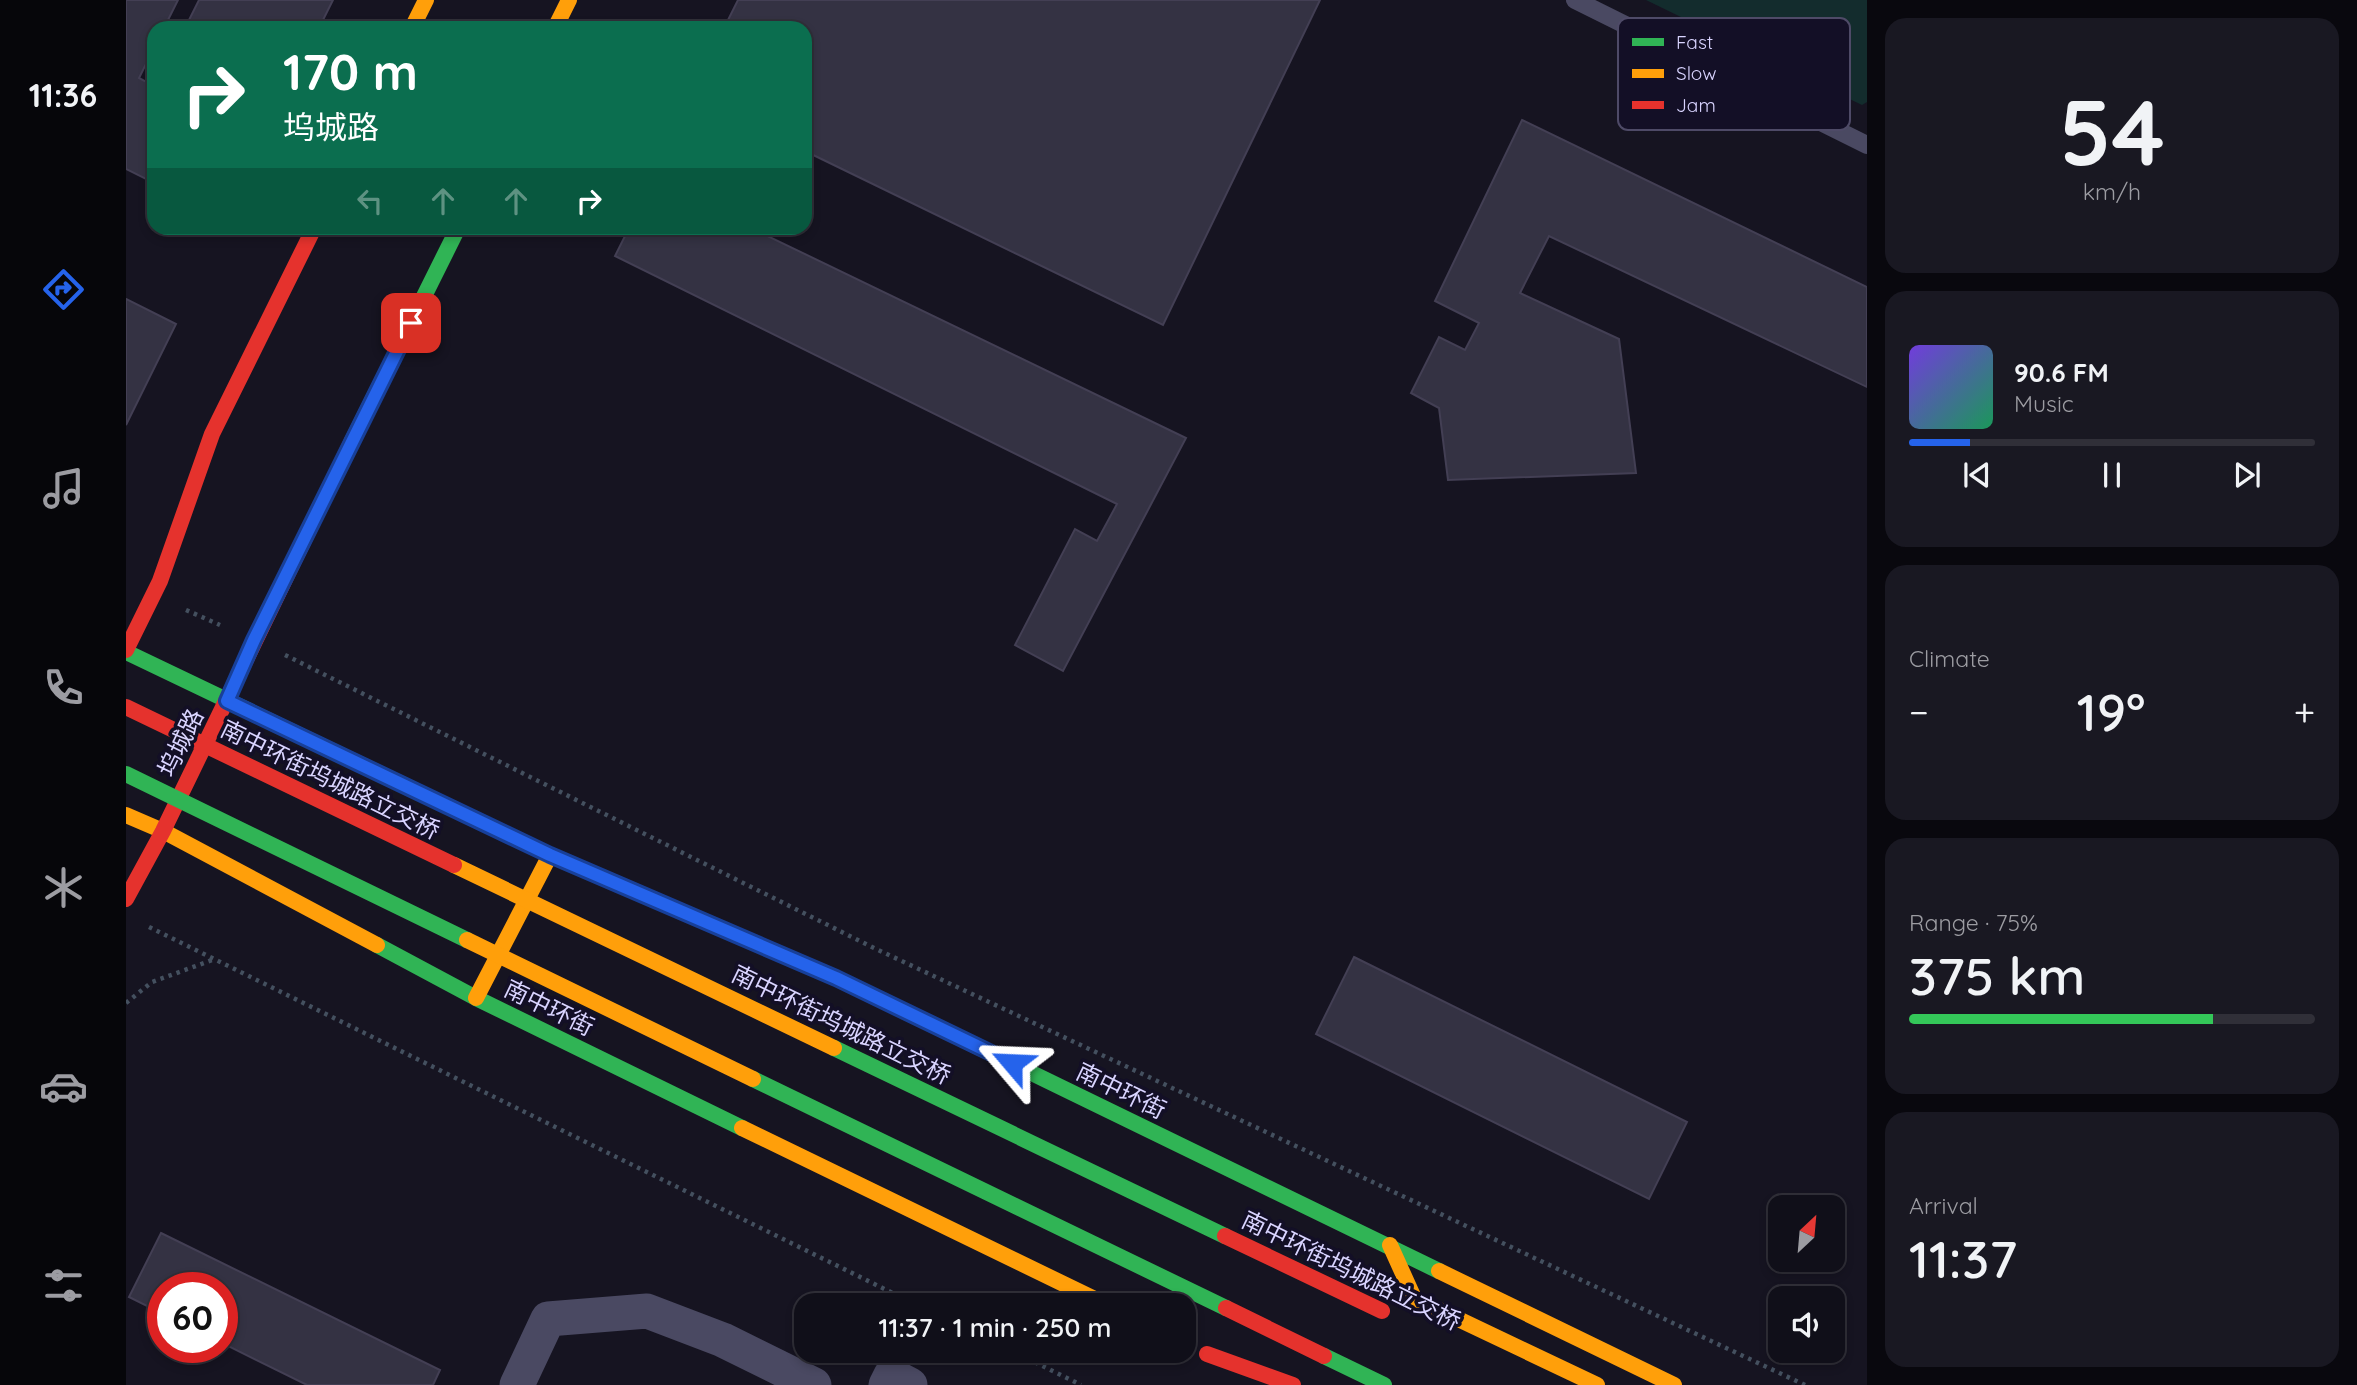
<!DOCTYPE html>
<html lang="en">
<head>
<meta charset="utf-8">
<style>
	:root { --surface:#100f19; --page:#191822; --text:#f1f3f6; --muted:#9c9ca2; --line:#302f38; --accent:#2563eb }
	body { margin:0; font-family:Quicksand,"Noto Sans SC",sans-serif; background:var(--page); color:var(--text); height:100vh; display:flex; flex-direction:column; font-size:26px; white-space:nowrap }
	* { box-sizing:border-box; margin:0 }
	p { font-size:23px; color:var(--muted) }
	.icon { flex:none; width:38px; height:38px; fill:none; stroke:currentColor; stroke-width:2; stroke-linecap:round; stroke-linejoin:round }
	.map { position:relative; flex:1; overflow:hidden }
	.side { display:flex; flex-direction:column; gap:18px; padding:18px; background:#09080e; width:490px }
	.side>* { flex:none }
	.guide { position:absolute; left:21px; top:21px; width:665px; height:214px; border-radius:21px; box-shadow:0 4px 10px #0003,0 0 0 2px var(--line); background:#0b6e4f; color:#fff; overflow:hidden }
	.needle { width:46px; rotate:26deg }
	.buttons { position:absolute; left:1642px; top:1195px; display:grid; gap:14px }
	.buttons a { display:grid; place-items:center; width:77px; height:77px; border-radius:14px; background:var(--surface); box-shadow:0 4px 10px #0003,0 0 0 2px var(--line); font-size:35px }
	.speed { position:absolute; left:21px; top:1272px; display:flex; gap:14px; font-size:35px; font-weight:700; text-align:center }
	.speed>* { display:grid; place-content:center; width:91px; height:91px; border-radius:50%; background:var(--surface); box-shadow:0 4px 10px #0003,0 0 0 2px var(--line); line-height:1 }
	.speed .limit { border:10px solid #d22; background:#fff; color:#111 }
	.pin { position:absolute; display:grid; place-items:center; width:60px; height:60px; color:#fff; margin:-30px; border-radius:14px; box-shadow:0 4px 10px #0006 }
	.me { position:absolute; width:77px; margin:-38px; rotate:296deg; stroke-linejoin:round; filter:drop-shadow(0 0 5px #0008) }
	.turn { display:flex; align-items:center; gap:24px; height:147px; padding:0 21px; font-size:32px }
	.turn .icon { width:91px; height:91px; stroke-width:2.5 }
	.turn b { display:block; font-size:49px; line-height:60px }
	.lanes { display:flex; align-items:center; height:66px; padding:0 21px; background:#0003; justify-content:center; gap:35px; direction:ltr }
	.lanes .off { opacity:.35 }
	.big { font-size:52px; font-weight:600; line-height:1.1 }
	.side .card { flex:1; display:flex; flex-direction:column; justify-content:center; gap:10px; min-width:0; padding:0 24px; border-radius:21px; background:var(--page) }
	.side .dial { align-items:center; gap:0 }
	.dial b { font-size:91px; line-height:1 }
	.song { display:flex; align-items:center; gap:21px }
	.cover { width:84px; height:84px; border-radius:10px; background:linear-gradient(135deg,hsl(260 70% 55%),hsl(150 70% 35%)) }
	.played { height:7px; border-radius:4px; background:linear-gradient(90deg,var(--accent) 15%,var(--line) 15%) }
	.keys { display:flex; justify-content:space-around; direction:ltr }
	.heat { display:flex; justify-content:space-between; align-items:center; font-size:38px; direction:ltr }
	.charge { height:10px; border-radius:5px; background:linear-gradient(90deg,#34c759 75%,var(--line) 0) }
	.trip { position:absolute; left:668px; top:1293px; width:402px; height:70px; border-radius:21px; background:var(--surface); box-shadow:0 4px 10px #0003,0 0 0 2px var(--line); font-weight:600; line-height:70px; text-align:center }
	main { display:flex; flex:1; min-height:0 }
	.tab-bar { display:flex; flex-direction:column; width:126px; justify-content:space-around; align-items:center; background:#06060a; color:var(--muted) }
	.tab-bar .icon { width:49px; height:49px }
	.tab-bar .active { color:var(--accent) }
	.tab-bar b { font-size:32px; color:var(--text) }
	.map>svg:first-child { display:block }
</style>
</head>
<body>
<main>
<nav class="tab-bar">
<b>11:36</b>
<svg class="icon active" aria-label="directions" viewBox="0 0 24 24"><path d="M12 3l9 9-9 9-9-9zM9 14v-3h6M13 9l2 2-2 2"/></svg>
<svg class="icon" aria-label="music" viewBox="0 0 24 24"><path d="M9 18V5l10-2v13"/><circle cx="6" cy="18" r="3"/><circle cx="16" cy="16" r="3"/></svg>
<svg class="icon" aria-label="phone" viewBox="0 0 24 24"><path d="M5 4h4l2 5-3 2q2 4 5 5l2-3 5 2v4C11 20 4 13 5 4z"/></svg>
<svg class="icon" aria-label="climate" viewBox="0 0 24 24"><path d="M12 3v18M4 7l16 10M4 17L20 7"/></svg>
<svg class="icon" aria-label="car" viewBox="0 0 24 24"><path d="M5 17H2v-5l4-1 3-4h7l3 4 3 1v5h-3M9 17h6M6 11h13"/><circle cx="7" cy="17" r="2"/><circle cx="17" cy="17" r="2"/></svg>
<svg class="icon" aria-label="filters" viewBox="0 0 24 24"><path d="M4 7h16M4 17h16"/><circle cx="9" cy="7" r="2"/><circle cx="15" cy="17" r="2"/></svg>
</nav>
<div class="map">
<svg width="1741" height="1385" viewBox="0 0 1741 1385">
	<rect width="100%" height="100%" fill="#161421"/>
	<path fill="#132c2d" d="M1520 0H1741V102L1736 105Z"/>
	<path fill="#343243" stroke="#433f54" stroke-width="2" d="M0 0H52L38 28H28V48L13 78 28 86V183L0 169Z
		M73 0H207L193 28H59Z
		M612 0H1194L1037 325 679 151V28H598Z
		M1396 120 1741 287V387L1423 236 1394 293 1493 339 1510 473 1322 480 1313 408 1285 393 1313 337 1339 350 1353 323 1309 301Z
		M503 228H625L1060 438 937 671 889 645 949 529 971 541 991 504 489 256Z
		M0 299 50 324 0 425Z
		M1228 957 1561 1122 1523 1199 1190 1034Z
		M35 1233 314 1370 307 1385H181L96 1343V1288H37V1314L3 1297Z"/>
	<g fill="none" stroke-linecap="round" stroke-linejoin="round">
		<path stroke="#44505f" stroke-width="4.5" stroke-dasharray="3.5 5" stroke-linecap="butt" d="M60 610 94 625
			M159 655 748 948 1679 1385
			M23 927 793 1306
			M0 1003 26 982 89 959
			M886 1351 955 1385"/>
		<path stroke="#4a4962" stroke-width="18" d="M1449 0 1741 145"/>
		<path stroke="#4a4962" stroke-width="35" d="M391 1385 422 1319 521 1311 597 1340 688 1385
			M760 1385 765 1375 784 1385"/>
		<path stroke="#30b455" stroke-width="16" d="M226 441 332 228
			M0 652 424 855 490 883
			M251 945 350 998 616 1128
			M877 1059 1313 1271
			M1198 1356 1258 1385"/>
		<path stroke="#ff9f0a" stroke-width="16" d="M286 28 300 0
			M429 28 443 0
			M0 815 37 831 251 945
			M350 998 424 855
			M616 1128 983 1306
			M1264 1245 1288 1298 1471 1385
			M1313 1271 1548 1385"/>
		<path stroke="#e5322d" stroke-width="16" d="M0 650 34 581 86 434 188 228
			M490 883 710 978 877 1059
			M0 899 37 831 226 441
			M1081 1354 1167 1385"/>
		<path stroke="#30b455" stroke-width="16" d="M0 774 341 940
			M708 1048 1099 1236
			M627 1079 1100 1308"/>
		<path stroke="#ff9f0a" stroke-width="16" d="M328 865 708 1048
			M341 940 627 1079"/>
		<path stroke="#e5322d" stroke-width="16" d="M0 707 328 865
			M1099 1236 1256 1311
			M1100 1308 1198 1356"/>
	</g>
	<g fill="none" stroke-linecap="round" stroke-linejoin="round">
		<defs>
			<path id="route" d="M285 323 128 640 101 701 424 855 710 978 886 1063"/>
		</defs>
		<use href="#route" stroke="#184099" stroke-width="18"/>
		<use href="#route" stroke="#2563eb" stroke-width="12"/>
	</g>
	<g text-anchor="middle" stroke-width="7" stroke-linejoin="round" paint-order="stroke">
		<g font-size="24" fill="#d9d4ff" stroke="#130f26">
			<text transform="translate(55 743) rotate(-64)" y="8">坞城路</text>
			<text transform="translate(204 780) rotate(26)" y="8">南中环街坞城路立交桥</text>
			<text transform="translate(423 1008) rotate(26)" y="8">南中环街</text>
			<text transform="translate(715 1025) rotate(26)" y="8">南中环街坞城路立交桥</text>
			<text transform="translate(995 1091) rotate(26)" y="8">南中环街</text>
			<text transform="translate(1225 1271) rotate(26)" y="8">南中环街坞城路立交桥</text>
		</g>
	</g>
	<rect x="1492" y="18" width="232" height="112" rx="10" fill="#130f26" stroke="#4e4a67" stroke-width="2"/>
	<rect x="1506" y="38" width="32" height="8" fill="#30b455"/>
	<rect x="1506" y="69" width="32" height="9" fill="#ff9f0a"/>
	<rect x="1506" y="101" width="32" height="8" fill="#e5322d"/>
	<g font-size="19" fill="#d9d4ff">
		<text x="1550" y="49">Fast</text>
		<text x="1550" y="80">Slow</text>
		<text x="1550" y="112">Jam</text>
	</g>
</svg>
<div class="buttons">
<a><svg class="needle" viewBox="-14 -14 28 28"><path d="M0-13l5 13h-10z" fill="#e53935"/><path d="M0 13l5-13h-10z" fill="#9c9ca2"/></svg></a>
<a><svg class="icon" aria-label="sound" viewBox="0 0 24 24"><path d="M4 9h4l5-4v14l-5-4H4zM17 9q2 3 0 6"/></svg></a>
</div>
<div class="speed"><div class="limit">60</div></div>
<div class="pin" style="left:285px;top:323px;background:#d93025"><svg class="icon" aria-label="arrive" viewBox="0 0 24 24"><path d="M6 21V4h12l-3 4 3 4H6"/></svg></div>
<svg class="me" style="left:886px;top:1063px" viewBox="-20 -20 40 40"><path d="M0-17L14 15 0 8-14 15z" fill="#2563eb" stroke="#fff" stroke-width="4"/></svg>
<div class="trip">11:37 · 1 min · 250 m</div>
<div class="guide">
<div class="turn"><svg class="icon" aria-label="right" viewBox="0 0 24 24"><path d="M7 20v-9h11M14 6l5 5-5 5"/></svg><div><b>170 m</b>坞城路</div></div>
<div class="lanes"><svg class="icon off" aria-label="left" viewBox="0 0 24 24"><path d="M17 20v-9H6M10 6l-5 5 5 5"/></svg><svg class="icon off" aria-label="ahead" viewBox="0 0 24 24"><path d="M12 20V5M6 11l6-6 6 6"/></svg><svg class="icon off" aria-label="ahead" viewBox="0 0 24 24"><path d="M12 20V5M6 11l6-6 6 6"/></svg><svg class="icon" aria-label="right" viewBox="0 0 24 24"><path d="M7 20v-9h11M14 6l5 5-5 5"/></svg></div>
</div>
</div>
<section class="side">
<div class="card dial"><b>54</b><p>km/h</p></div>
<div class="card">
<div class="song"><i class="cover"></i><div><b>90.6 FM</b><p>Music</p></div></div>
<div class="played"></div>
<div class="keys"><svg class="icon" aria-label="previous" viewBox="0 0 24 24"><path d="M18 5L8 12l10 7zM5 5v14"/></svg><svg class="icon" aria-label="pause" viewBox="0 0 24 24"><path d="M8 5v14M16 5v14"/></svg><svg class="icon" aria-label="next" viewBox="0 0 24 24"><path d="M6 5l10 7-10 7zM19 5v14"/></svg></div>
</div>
<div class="card"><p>Climate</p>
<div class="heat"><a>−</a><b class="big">19°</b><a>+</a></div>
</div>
<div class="card"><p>Range · 75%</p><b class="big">375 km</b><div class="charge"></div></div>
<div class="card"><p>Arrival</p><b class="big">11:37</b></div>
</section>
</main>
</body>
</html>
